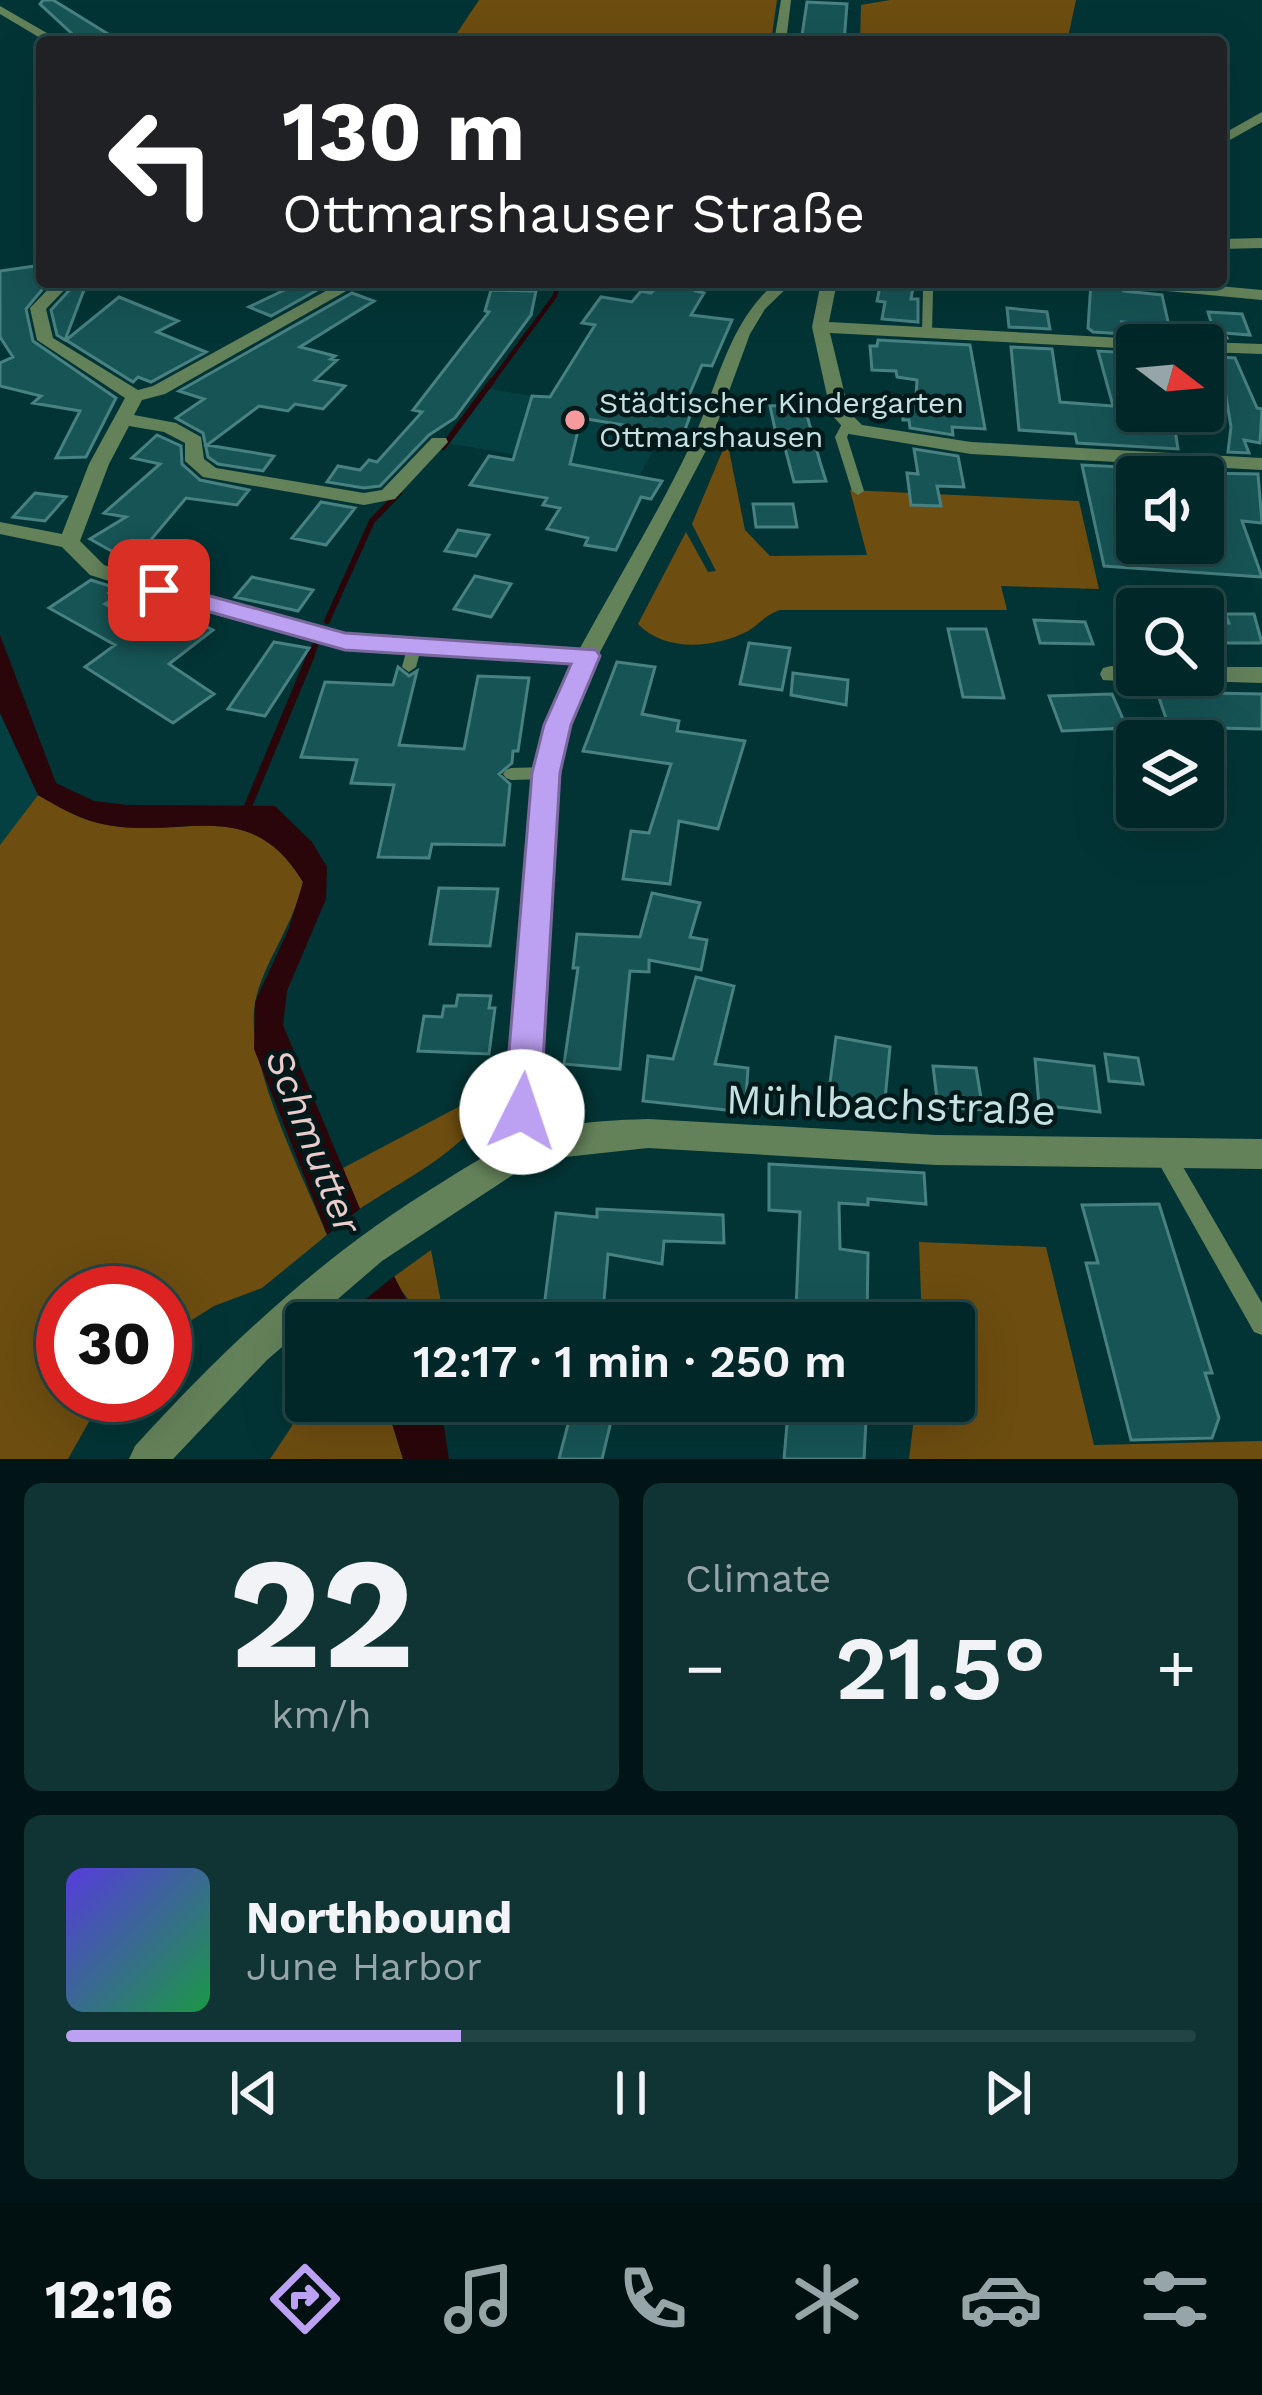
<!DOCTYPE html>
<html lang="en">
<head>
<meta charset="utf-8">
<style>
	:root { --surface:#022728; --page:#103334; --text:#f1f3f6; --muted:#96a5a8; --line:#234445; --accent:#bca0f2 }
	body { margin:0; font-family:"Work Sans",sans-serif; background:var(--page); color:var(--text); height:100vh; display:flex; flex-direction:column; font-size:45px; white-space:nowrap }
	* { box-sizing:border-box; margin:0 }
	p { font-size:39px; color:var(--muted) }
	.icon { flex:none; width:66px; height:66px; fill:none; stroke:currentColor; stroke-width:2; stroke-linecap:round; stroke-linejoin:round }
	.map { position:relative; height:1459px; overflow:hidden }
	.panel { display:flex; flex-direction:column; gap:24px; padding:24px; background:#011516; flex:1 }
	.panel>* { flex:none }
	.hud { position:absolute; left:36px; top:36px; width:1191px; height:252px; border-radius:12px; box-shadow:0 12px 48px #0002,0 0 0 3px var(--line); background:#202124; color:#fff; overflow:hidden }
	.needle { width:78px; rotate:106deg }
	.buttons { position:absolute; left:1116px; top:324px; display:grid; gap:24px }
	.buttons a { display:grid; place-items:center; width:108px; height:108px; border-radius:12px; background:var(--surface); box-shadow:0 12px 48px #0002,0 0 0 3px var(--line); font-size:60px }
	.speed { position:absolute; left:36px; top:1266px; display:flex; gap:24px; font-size:60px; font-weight:700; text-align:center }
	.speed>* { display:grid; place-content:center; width:156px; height:156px; border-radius:50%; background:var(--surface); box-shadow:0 12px 48px #0002,0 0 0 3px var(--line); line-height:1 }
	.speed .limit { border:18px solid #d22; background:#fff; color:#111 }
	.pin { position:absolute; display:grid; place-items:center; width:102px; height:102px; color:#fff; margin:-51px; border-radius:24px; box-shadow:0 6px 18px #0006 }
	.me { position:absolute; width:132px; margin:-66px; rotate:4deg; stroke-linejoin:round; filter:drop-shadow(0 0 9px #0008) }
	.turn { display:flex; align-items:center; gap:42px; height:252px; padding:0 48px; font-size:54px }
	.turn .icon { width:156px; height:156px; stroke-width:2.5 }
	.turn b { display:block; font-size:84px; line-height:102px }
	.big { font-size:90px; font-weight:600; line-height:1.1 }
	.panel .widget { flex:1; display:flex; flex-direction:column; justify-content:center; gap:18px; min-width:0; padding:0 42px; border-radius:18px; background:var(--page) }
	.panel .dial { align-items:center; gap:0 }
	.dial b { font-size:156px; line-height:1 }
	.song { display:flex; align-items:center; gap:36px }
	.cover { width:144px; height:144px; border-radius:18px; background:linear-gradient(135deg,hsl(250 70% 55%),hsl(140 70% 35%)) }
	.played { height:12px; border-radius:6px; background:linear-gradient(90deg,var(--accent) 35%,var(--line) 35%) }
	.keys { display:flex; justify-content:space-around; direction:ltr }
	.heat { display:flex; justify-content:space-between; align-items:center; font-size:66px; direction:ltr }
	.panel .tiles { flex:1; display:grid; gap:24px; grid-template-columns:1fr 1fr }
	.widget:last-child { grid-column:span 2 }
	.trip { position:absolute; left:285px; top:1302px; width:690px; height:120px; border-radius:12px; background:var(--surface); box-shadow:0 12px 48px #0002,0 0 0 3px var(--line); font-weight:600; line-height:120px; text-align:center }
	.dock { display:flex; height:192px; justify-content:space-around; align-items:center; background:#011010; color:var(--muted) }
	.dock .icon { width:84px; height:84px }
	.dock .selected { color:var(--accent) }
	.dock b { font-size:54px; color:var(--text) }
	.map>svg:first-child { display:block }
</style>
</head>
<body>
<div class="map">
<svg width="1262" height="1459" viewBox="0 0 1262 1459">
	<rect width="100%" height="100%" fill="#033435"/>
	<path fill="#044042" d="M485 388 532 396 693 408 683 435 662 433 640 475 446 443Z
		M0 713 38 795 0 845Z"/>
	<path fill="#6d4d10" d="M479 0H777L771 42H451Z
		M890 0H1076L1067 42H860L861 5Z
		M727 440 745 530 770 556 867 555 850 490 1079 501 1099 589 1001 586 1007 610H780C765 615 760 624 748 631 715 648 666 653 638 624L686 532 708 572 716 571 692 524Z
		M38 795C57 806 77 818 98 823 180 843 248 791 303 882 294 925 261 966 255 1004 244 1061 304 1178 327 1235L262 1288 214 1306 165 1337V1293H63V1395H104L68 1459H0V845Z
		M496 1087C480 1145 408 1176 360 1209L343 1168Z
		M919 1242 1046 1247 1094 1445 1262 1441V1459H909L916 1401H954V1323H922Z
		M431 1250 445 1323H418L411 1303 392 1278Z
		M306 1369V1401H385L403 1459H270L292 1426Z"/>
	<path fill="#2a060a" d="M0 635 56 783 94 801 127 805 275 806 312 842 327 867 326 899 287 991 283 1025 360 1209 418 1323H362L254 1049 255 1002 289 928 303 882C248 791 180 843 98 823 77 818 57 806 38 795L0 713Z
		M385 1401H440L449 1459H403Z"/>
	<path fill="#033435" d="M365 1205 397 1274 352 1310 322 1239Z"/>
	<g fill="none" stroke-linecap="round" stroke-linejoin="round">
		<path stroke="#2a060a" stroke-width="4.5" d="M490 384 555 296 559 282"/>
		<path stroke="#2a060a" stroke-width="6" d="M443 447 492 381
			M327 621 372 521 399 493
			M310 658 315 646"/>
		<path stroke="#2a060a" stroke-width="8" d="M246 811 311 655"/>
	</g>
	<path fill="#175456" stroke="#478182" stroke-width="3" d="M43 0H53L121 42H81L40 4Z
		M807 2 847 4 844 42H801Z
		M42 265V285H46L26 309 33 341 116 398 86 457 56 458 80 411 33 403 41 396 0 386V363L13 357 0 337V271Z
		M87 282 65 340 57 335 51 310 76 283Z
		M301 282 328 284 271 316 249 307Z
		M661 282H703L696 291 704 293 691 315 732 320 712 366 702 365 684 407 693 408 683 435 581 418 570 464 662 481 651 499 641 497 616 550 585 545 588 538 547 529 560 508 543 505 547 498 470 485 489 456 513 460 532 396 550 397 595 325 582 323 601 297 632 302 641 291 651 293Z
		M881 282H914L911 299H918V322L882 319 885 302 877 301Z
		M1091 282H1112L1124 291 1162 295 1169 326 1122 322 1126 334 1093 332 1088 328Z
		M491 290 536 291 531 315 455 418 429 435 380 486 364 488 327 482 338 466 360 470 369 460 377 462 422 412 413 410 489 312 485 311Z
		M352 293 374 301 300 347 335 356 331 359 337 360 315 380 345 386 323 409 295 404 288 411 259 406 207 445 274 456 263 471 218 464 208 457 203 433 176 418 204 399 179 391Z
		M119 297 178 321 157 332 206 352 151 382 138 377 133 382 66 340Z
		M1007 308 1047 312 1050 329 1009 327Z
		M1208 312 1242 314 1250 335 1224 333 1227 338H1216Z
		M878 340 970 345 985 429 952 427 953 435 910 428 909 420H903L900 397H916L917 380 897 377 896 371 872 370 870 346H877Z
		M1011 347 1052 349 1060 402 1113 406 1098 351 1132 353 1137 371V411H1172L1178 449 1077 443 1075 434 1019 430Z
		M1220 357 1235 358 1257 408 1262 409 1260 443 1244 440 1249 453 1228 452 1231 427 1224 384 1203 383V361L1220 362Z
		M804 405 820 462 826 481 794 482 780 429H775L770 406Z
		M157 435 181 446 182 464 200 480 249 490 237 505 186 498 149 542 170 554 142 572 115 564 124 558 90 539 126 517 104 513 160 464 132 458Z
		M914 449 958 456 964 487 937 486 941 506 911 505 907 473 918 474Z
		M1082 465 1180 470 1181 477H1137V543H1203V473L1258 474 1262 523 1242 521 1262 577 1104 566Z
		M35 493 66 497 45 521 13 517Z
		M321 502 355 508 326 545 292 538Z
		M753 504H793L797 527H756Z
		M458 530 489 535 476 556 445 551Z
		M475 576 511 584 491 617 454 609Z
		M252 577 313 590 298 611 235 597Z
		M91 580 116 588 109 593 117 597 105 604 152 629 176 612 213 630 169 664 214 694 173 723 85 667 115 645 49 608Z
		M1225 614H1254L1262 643H1203V623H1229Z
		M1034 620 1085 622 1093 644 1040 643Z
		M948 629H986L1004 698 963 697Z
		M274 642 309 648 265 716 228 709Z
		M749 643 790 648 782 690 740 684Z
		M617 662 655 667 642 714 679 721 677 731 745 741 718 829 679 821 670 884 623 879 631 831 649 833 671 764 583 751Z
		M398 667 409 676 417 671 399 745 464 749 478 676 529 678 518 751H513L512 763 499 774 510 784 504 845 432 844 429 858 378 857 394 785 351 783 357 760 301 757 325 682 393 685Z
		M793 673 848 680 846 705 791 695Z
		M1157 692 1262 694V729L1169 727Z
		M1112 694 1127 728 1062 731 1049 696Z
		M439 888 498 889 490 946 430 944Z
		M652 893 700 903 690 937 707 940 701 970 649 960V972L630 971 620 1069 564 1064 578 968H573L577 934 640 937Z
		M696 977 734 986 715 1064 748 1068 745 1112 643 1101 648 1056 673 1059Z
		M458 995 491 996 489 1008H495L489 1054 418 1051 424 1016 442 1017 444 1006H456Z
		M836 1037 890 1047 884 1110 828 1098Z
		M1105 1054 1138 1058 1143 1084 1109 1081Z
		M1035 1059 1094 1066 1100 1112 1039 1105Z
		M933 1066 976 1068 983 1110 938 1107Z
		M769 1164 924 1173 926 1204 868 1199V1205L839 1203 840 1249 868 1253 867 1319 796 1309 800 1212 769 1210Z
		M1159 1204 1212 1373H1205L1219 1418 1212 1438 1131 1440 1086 1263H1098L1082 1205Z
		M597 1209 723 1215 724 1243 664 1241 662 1264 608 1254 602 1323H542L556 1213 597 1217Z
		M574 1401 614 1409 602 1459H559Z
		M789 1401H867L864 1459H784Z"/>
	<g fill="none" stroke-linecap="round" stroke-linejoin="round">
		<path fill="#64825a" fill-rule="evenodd" d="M928 287 933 290 932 333 927 336 922 333 923 290Z
			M848 419 854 422 847 437 864 491 858 495 852 491 835 437 844 420Z
			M415 640 422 645 416 667 409 672 402 667 408 645Z
			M546 767 551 769 554 773 551 777 546 779 511 780 506 778 503 774 506 770 511 768Z
			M1165 1146 1172 1148 1262 1303V1335L1254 1332 1158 1162 1155 1155 1158 1148Z"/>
		<path fill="#64825a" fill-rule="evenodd" d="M781 0H791L786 42H774Z
			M0 6 59 40 61 42H47L0 14Z
			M1262 112V122L1221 145V135Z
			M1262 238V248L1221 249V239Z
			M55 282H72L46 309 53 338 138 390 153 386 342 282H362L165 394 142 400 134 415 176 423 201 437 204 459 216 468 364 493 382 490 432 438H446L448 442 395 499 364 505 203 477 185 461V443L164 432 129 426 109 464 80 541 104 565 232 605 345 633 580 648C617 580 658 514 691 444 718 387 726 325 776 282H793L765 309 750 334 710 443 598 656 569 725 555 816 535 1154 530 1165 519 1169 508 1165 503 1154 529 816 545 725 573 663 345 649 219 616 90 575 62 547 0 534V522L62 534 89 464 125 398 37 340 30 308Z
			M385 282H487L479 287H393Z
			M821 282H837L829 322 1161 340 1170 345H1137V349L830 333 849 412 862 425 971 442 1262 458V470L971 454 849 434 831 414 812 327Z
			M1116 282H1175L1262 290V300L1124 287Z
			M1203 342 1262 344V354L1203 352V345H1196Z
			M1111 666H1137V675H1148L1137 682 1103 680 1100 674 1103 668Z
			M1203 667H1262V683L1195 681 1191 675H1203Z"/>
		<path fill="#64825a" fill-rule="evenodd" d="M648 1119 936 1135 1262 1139V1169L936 1165 648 1148 556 1158 514 1174 382 1261 267 1360 173 1459H129L135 1446C227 1345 324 1254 441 1183 478 1160 513 1137 557 1128 587 1121 618 1120 648 1119Z"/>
	</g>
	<path fill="#bca0f2" stroke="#7a689d" stroke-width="3" d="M159 582 345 633 596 650 600 656 571 725 560 773 540 1112 534 1124 522 1128 510 1124 504 1112 532 773 544 725 571 664 345 650 150 595 146 590Z"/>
	<circle fill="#f59b9d" stroke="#02191a" stroke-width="4.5" cx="575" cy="420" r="12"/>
	<g text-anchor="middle" stroke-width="9" stroke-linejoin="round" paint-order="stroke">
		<g font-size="30" fill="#c5e1e2" stroke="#02191a" text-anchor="start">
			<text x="599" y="413">Städtischer Kindergarten<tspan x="599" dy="34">Ottmarshausen</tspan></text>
		</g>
		<g font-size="39" font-style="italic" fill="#eccbcb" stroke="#02191a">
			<text transform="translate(314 1141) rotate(68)" y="14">Schmutter</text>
		</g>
		<g font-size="42" fill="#c5e1e2" stroke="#02191a">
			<text transform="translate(891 1104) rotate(2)" y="15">Mühlbachstraße</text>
		</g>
	</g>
</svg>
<div class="buttons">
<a><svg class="needle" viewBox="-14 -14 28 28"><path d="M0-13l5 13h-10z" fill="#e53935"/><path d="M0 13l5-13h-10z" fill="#96a5a8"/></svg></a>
<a><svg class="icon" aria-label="sound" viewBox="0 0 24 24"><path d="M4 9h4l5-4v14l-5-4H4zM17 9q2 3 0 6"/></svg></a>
<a><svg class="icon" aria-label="search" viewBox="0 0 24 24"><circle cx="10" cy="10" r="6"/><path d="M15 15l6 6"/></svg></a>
<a><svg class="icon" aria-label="layers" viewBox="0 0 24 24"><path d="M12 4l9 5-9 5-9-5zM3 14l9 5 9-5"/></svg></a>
</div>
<div class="speed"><div class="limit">30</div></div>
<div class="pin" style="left:159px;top:590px;background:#d93025"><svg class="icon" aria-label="arrive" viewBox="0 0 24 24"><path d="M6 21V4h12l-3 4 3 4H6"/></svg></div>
<svg class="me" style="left:522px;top:1112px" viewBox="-20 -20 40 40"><circle r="19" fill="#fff"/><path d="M0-13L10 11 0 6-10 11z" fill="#bca0f2"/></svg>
<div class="trip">12:17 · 1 min · 250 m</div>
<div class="hud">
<div class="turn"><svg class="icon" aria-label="left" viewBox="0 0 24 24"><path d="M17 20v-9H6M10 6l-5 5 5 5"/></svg><div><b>130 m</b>Ottmarshauser Straße</div></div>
</div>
</div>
<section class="panel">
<div class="tiles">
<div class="widget dial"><b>22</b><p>km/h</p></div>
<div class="widget"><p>Climate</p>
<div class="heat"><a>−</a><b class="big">21.5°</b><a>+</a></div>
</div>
<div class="widget">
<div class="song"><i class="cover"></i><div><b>Northbound</b><p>June Harbor</p></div></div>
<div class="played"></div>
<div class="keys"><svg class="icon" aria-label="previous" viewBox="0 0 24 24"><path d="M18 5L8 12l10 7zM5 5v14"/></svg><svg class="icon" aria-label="pause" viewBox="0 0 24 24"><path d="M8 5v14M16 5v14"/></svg><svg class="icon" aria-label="next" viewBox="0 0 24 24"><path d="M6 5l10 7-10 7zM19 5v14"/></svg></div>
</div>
</div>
</section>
<nav class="dock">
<b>12:16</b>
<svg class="icon selected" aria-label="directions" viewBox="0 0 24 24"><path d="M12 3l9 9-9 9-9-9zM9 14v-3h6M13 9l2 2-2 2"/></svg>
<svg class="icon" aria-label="music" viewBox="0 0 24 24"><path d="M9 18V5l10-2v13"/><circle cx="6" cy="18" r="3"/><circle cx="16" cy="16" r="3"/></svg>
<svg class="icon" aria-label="phone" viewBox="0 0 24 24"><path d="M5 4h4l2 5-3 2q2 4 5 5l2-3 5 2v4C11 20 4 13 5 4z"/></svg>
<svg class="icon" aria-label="climate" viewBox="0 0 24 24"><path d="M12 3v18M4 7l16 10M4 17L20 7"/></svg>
<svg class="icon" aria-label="car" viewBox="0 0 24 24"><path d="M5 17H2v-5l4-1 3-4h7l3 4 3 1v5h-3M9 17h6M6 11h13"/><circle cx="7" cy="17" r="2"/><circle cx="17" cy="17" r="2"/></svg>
<svg class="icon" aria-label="filters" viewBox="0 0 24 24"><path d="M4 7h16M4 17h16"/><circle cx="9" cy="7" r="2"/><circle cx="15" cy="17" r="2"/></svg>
</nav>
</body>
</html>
